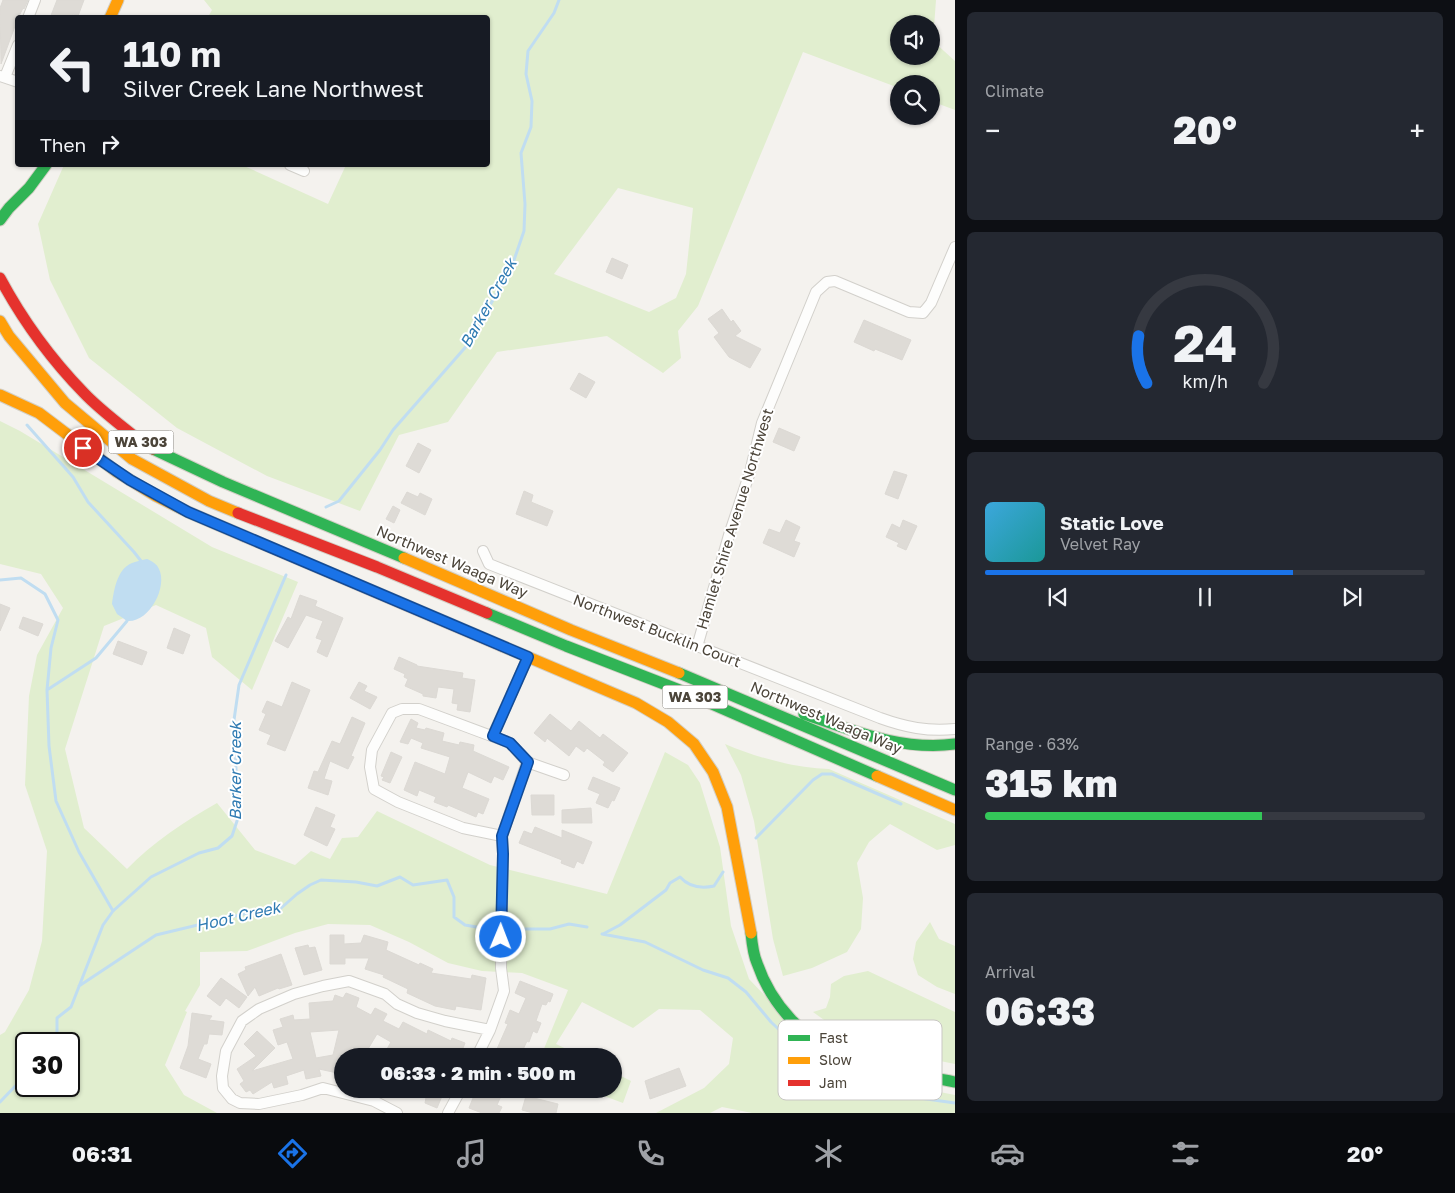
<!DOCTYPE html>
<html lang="en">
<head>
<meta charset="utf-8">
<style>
	:root { --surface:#171b24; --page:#242831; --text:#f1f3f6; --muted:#9ea1a6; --line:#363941; --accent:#1a73e8 }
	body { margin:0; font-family:"Golos Text",sans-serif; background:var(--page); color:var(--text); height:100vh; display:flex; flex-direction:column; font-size:19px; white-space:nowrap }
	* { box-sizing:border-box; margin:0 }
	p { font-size:16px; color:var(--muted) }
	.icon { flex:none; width:28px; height:28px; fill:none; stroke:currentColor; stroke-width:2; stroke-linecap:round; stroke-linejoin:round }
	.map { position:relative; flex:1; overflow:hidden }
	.drawer { display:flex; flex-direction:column; gap:12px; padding:12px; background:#0d0f14; width:500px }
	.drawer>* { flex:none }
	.hud { position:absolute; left:15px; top:15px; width:475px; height:152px; border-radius:5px; box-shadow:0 1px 4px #0004; background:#171b24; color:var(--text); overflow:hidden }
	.fabs { position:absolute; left:890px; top:15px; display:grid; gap:10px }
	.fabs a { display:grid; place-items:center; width:50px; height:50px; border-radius:50%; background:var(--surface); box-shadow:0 1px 4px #0004; font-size:25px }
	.speed { position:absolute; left:15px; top:1032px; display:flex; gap:10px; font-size:25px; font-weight:700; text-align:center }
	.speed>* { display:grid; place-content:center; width:65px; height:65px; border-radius:50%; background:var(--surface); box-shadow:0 1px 4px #0004; line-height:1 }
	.speed .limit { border:2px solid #111; border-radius:8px; background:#fff; color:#111 }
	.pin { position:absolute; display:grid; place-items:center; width:42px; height:42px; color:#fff; margin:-21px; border:2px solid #fff; border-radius:50%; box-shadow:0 1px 5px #0007 }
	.me { position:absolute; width:55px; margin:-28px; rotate:1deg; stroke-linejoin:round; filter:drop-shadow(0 0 4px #0008) }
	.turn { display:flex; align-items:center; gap:18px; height:105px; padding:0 25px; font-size:22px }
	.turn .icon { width:65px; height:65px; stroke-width:2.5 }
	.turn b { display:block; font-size:35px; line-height:42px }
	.then { display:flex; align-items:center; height:48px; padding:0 25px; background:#0003; gap:10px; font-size:19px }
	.big { font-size:38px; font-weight:800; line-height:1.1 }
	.drawer .tile { flex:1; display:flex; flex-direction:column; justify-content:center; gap:8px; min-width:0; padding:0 18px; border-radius:8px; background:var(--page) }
	.drawer .dial { align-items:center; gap:0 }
	.dial svg { height:130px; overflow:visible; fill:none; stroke:var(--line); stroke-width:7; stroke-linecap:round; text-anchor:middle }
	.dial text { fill:var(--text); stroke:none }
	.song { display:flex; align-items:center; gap:15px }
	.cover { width:60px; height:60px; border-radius:8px; background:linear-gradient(135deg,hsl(200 70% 55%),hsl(180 70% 35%)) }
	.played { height:5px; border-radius:2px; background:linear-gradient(90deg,var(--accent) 70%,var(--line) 70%) }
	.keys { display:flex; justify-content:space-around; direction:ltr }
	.heat { display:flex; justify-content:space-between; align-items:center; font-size:28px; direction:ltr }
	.charge { height:8px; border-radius:4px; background:linear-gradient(90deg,#34c759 63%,var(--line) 0) }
	.trip { position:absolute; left:334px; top:1048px; width:288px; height:50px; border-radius:25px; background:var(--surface); box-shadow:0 1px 4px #0004; font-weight:800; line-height:50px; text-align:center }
	.tabs { display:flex; height:80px; justify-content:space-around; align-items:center; background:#090b0e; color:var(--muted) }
	.tabs .icon { width:35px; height:35px }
	.tabs .selected { color:var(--accent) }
	.tabs b { font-size:22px; color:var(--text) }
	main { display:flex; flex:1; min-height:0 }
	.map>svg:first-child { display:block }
</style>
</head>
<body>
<main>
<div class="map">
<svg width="955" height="1113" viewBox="0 0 955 1113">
	<rect width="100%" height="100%" fill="#f4f2ee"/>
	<path fill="#e1eecf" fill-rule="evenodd" d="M204 0H936L933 41 955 61V110L931 101V84H899V88L803 52 698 306 678 331 681 358 663 373 607 336 497 352 448 422 399 435 360 511 267 476 177 428 89 358 50 280 38 224 64 165H242L328 204 346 165H488V18L208 17 212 10ZM899 24H931V56H899ZM618 188 693 208 686 274 676 298 649 312 554 274Z
		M0 421 20 431 212 547 298 582 252 690 212 657 206 628 156 605 104 626 65 749 84 828 127 869C152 843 185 821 217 803L255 850 295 865 311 851 330 859 342 838 358 837 377 811 490 865 607 894 665 752 688 765 700 783 720 847 731 926 749 979 824 1058 884 1081 955 1095V1113H752L722 1107 710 1113H656L704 1088 729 1064 733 1038 700 1010 659 1009 633 1028 582 1002 556 1044 581 1056H541L568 990 522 973 482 971 448 963 409 942 370 925 328 924 295 933 247 951 200 952V985L185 1011 187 1012 165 1065 184 1095 217 1113H0V1035L5 1032 29 990 42 941 47 851 25 785 29 696 37 655 63 608 41 574 0 564ZM26 1044H69V1086H26Z
		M725 744C758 758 795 768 829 769L955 824V845L937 850 890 824 869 842 857 863 863 898 861 929 847 952 812 968 783 976 773 939 754 821 741 775Z
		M930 922 939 939 955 946V994L937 987 918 975 913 959 916 942Z
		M868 971 955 1012V1064L900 1053 838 1030 813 1012 826 1008 830 997 831 984 844 976Z
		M613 1072 631 1081 623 1103 585 1089H612Z"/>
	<path fill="#c0ddf1" d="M147 559C152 561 157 564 159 569 168 587 149 623 127 621L117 614 112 604C114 590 117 569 132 563 137 561 142 560 147 559Z"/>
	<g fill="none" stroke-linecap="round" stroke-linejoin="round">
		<path stroke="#c0ddf1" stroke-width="3" d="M27 425 73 477 88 502 134 552 141 561V565
			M326 507 339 501 380 450 393 430 470 342 513 263 524 231 525 204 521 153 531 127 532 101 526 74 528 51 554 13 559 0
			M0 580 21 578 45 594 58 620 51 648 47 690 49 746 56 801 79 852 113 911
			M47 690 96 658 127 621 128 617
			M756 838 813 780 822 774H832L901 804
			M511 929H550L569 924 587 927
			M602 934 645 942 703 970 728 978 746 992 771 1022 808 1057 850 1081 898 1095 955 1103
			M603 934 620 925 666 890 670 883 680 877C689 887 700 889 714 886L723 872
			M79 986 156 935 260 910 280 909 297 894 310 885 321 880 356 882 377 886 400 877 413 885 447 880 454 897V917L465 925 488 929
			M57 1044V1018L71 1007 103 925 113 911 151 877 199 853 218 848 232 836 238 818 234 720 239 685 286 575
			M0 1102 26 1075"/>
	</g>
	<path fill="#dedbd6" stroke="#dcd9d4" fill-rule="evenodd" d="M3 0H28L24 9 23 8 18 18 1 64 0 8Z
		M57 0H84L78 16 73 14 72 18H50Z
		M612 258 628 265 622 279 606 272Z
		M722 309 731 322 733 320 741 331 735 336 761 349 750 368 729 357 714 337 719 333 708 319Z
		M864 320 911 340 902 360 875 349 874 351 854 342Z
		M579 373 595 382 586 398 570 389Z
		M779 428 800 437 794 451 773 442Z
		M418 443 431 450 419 473 406 466Z
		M894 471 907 475 898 499 885 494Z
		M524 491 533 495 531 502 553 511 547 526 516 514Z
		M407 492 418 497 420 493 432 499 425 515 401 503Z
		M393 506 400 510 394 523 386 519Z
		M786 520 800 527 794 541 800 543 794 557 763 543 769 529 780 533Z
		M903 520 917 526 906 550 897 546 899 543 886 537 892 524 900 528Z
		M300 595 317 601 315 606 343 618 327 657 317 652 322 640 316 638 323 621 306 615 288 648 275 641 288 617 291 619Z
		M0 604 10 608 0 631Z
		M23 617 43 624 38 636 19 628Z
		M174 628 190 635 183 654 167 648Z
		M118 641 147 652 142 665 113 654Z
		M399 657 417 665V666L463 673 462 678 475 680 470 712 457 710 458 704 452 703 454 689 438 687 436 698 423 696V694L405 686 408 679 404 677 405 674 394 669Z
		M292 682 310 690 285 751 267 744 271 735 259 730 266 714 262 712 267 701 282 707Z
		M359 682 367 686 364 691 377 697 370 709 350 698Z
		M550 714 571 731 579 721 600 738 603 734 628 753 613 772 603 765 605 762 587 748 584 752 576 746 569 756 547 738 545 742 534 733Z
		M352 717 365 723 351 756 354 757 348 769 330 761 324 779 332 781 328 795 308 788 314 771 318 772 332 741 340 744Z
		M411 719 418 723 416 728 425 730 426 728 444 733 442 741 459 745 460 742 474 745 473 751 509 767 503 780 494 776 491 783 468 772 462 788 489 799 483 814 478 812 476 817 448 805 447 807 434 802 436 797 419 790 417 796 404 790 415 762 445 774 450 757 421 748 423 743 411 738 408 744 400 742Z
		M391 752 402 757 390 783 382 780 384 777 381 776Z
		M593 777 620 788 614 801 612 800 608 808 596 803 600 794 588 789Z
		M531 795H554V815H532Z
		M316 807 335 815 330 827 335 829 327 846 304 835Z
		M591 808 592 823H562V810Z
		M535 827 562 838V830L592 842 583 864 577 861 574 868 561 863 562 860 519 843 524 831 532 834Z
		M330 935H344V944L361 943 364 935 388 942 386 950 419 965 420 963 433 969 431 973 471 979 472 975 486 978 481 1010 456 1006 455 1010 435 1006 407 993 408 989 383 977 384 975 365 969 369 958H345V964H330Z
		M308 945 309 948 315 947 322 970 304 975 295 948Z
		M281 954 292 985 279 989 278 988 259 996 255 987 248 996 238 974 246 970 245 967Z
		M221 978 247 997 239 1008 226 998 220 1006 207 996Z
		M520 981 553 994 550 1002 548 1001 546 1005 542 1004 536 1021 541 1023 537 1033 533 1031 529 1042 527 1041 520 1056H499L501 1051 497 1049 508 1024 505 1023 510 1010 519 1014 526 998 515 993Z
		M346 993 359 998 356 1007 371 1015 375 1008 387 1014 383 1021 399 1029 403 1022 427 1034 428 1030 451 1041 452 1038 465 1043 460 1056H342V1074L319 1069 321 1076 306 1079 304 1070 286 1076 288 1084 274 1088 272 1082 253 1094 250 1090 246 1092 240 1084 244 1081 237 1069 256 1056 244 1044 257 1031 275 1048 252 1071 293 1059 287 1042 278 1045 273 1030 283 1027 280 1019 293 1015 294 1020 310 1019 309 1003 333 1001 335 995 343 998ZM339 1030 333 1055 316 1058 310 1032ZM377 1034 391 1042 383 1056 368 1049Z
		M192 1013 212 1016 209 1020 224 1022 222 1035 209 1034 207 1044H204L198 1059 211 1064 206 1078 180 1068 188 1046Z
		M679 1068 686 1086 650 1099 645 1081Z
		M407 1089H445L437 1108 425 1103 426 1098Z
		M489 1089H504L497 1105 502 1107 499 1113H482L469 1108 475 1093 486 1097Z
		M526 1096 558 1104 556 1113H533L522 1110Z"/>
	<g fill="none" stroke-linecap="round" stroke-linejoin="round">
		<defs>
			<path id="street" d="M28 18 35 0
				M0 76 18 82
				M5 77 18 45
				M290 165 304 171
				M483 551 489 564 880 718C905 727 928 732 955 729
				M697 647 729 535 750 472 762 423 816 292 827 282 835 281 909 312 923 313 931 303 955 247
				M493 735 528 657
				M527 762 564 775
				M477 1056 490 1030 504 991 501 968 503 853 502 836 527 762 510 743 419 709H402L392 713 372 750 370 767 374 789 398 802 463 828 502 836
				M397 1113 374 1101 323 1088 302 1095 259 1104 240 1103 232 1099 223 1088 222 1076 226 1051 242 1021 259 1009 294 994 323 986 349 981 385 994 397 1004 417 1013 445 1021 490 1030
				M448 1113 461 1089"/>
			<path id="fast" d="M9 208 29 188 46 165
				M0 220 9 208
				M153 449 223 482 404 558
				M487 613 566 646 682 691 877 776
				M679 673 955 790
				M804 714C854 731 902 751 955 744
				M751 933C752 943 753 954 757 963 771 1004 803 1039 843 1056 876 1070 920 1075 955 1082"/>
			<path id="slow" d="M110 18 118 0
				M0 321 9 336 65 403 132 459 209 501 238 513
				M0 395 39 413 117 472 156 496 188 512 244 536
				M404 558 571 630 679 673
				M502 646 636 703 668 722 694 744 713 772 727 807 751 933
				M877 776 955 810"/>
			<path id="jam" d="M0 278C22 319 51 359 84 393 102 412 125 428 145 445L153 449
				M238 513 377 567 487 613
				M244 536 502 646"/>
		</defs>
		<use href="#street" stroke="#d2d0cb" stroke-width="12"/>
		<use href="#fast" stroke="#d3cfc5" stroke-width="13"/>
		<use href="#slow" stroke="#d3cfc5" stroke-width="13"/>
		<use href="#jam" stroke="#d3cfc5" stroke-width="13"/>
		<use href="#street" stroke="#fdfdfc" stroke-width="10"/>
		<use href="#fast" stroke="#30b455" stroke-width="11"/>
		<use href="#slow" stroke="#ff9f0a" stroke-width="11"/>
		<use href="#jam" stroke="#e5322d" stroke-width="11"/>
	</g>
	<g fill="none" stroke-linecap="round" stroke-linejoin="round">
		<defs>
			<path id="route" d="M83 448 130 480 188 512 528 657 493 736 510 743 528 762 502 836 503 854 501 937"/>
		</defs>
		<use href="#route" stroke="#114b97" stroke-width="12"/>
		<use href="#route" stroke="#1a73e8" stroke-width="9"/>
	</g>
	<g text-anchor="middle" stroke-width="4" stroke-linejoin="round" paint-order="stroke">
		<g fill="#fff" stroke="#817c74" stroke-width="1">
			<rect x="108.5" y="430.5" width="65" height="23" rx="4"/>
			<rect x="662.5" y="685.5" width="65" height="23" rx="4"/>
		</g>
		<g font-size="14" font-weight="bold" fill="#4b4439">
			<text x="141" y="447">WA 303</text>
			<text x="695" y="702">WA 303</text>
		</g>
		<g font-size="15" fill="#4b4439" stroke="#fff">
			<text transform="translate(735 519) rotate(-73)" y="5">Hamlet Shire Avenue Northwest</text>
			<text transform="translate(452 562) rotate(23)" y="5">Northwest Waaga Way</text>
			<text transform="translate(657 631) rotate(21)" y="5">Northwest Bucklin Court</text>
			<text transform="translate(826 718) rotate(23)" y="5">Northwest Waaga Way</text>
		</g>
		<g font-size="16" font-style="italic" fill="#2e7ab2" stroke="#fff">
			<text transform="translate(488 303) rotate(-61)" y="6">Barker Creek</text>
			<text transform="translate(235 771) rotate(-90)" y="6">Barker Creek</text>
			<text transform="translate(238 916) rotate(-13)" y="6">Hoot Creek</text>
		</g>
	</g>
	<rect x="778" y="1020" width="164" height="80" rx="8" fill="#fff" stroke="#c9c7c4" stroke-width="1"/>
	<rect x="788" y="1035" width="22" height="6" fill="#30b455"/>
	<rect x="788" y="1057" width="22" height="7" fill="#ff9f0a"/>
	<rect x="788" y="1080" width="22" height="6" fill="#e5322d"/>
	<g font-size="14" fill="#4b4439">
		<text x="819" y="1043">Fast</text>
		<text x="819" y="1065">Slow</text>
		<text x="819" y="1088">Jam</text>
	</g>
</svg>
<div class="fabs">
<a><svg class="icon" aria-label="sound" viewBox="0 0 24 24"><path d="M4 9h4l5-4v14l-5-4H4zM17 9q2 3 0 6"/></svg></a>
<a><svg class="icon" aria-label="search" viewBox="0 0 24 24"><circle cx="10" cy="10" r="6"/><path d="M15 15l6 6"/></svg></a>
</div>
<div class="speed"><div class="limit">30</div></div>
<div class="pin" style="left:83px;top:448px;background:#d93025"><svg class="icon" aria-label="arrive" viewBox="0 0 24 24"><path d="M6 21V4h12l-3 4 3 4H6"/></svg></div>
<svg class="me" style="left:501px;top:937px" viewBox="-20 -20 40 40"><circle r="17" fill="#1a73e8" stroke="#fff" stroke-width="3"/><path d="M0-11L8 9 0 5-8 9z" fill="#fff"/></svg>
<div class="trip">06:33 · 2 min · 500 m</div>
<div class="hud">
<div class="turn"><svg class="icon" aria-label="left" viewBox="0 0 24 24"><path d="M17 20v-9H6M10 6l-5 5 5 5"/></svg><div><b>110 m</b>Silver Creek Lane Northwest</div></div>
<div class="then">Then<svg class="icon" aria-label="right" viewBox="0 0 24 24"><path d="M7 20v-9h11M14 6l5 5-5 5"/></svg></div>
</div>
</div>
<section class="drawer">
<div class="tile"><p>Climate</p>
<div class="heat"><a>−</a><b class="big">20°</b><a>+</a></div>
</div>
<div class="tile dial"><svg viewBox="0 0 100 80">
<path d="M14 69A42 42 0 1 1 86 69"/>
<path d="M14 69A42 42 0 0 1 9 40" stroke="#1a73e8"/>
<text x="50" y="56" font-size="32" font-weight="700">24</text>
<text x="50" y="72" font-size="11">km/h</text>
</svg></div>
<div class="tile">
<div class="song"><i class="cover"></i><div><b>Static Love</b><p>Velvet Ray</p></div></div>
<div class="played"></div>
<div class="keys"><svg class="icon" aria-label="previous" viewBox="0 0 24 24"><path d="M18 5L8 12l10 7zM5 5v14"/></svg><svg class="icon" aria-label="pause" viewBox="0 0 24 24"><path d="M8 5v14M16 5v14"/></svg><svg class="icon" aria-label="next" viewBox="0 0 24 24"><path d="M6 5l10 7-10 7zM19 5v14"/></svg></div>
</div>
<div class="tile"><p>Range · 63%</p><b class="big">315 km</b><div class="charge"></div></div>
<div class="tile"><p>Arrival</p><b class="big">06:33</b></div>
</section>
</main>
<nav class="tabs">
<b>06:31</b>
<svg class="icon selected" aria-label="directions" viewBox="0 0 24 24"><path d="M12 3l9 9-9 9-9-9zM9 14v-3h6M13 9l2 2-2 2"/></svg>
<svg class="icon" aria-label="music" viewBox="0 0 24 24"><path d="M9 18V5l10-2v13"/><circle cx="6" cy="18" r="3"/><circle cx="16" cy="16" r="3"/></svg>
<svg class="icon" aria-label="phone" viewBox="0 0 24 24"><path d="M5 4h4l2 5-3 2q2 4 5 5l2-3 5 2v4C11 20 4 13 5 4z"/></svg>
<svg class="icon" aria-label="climate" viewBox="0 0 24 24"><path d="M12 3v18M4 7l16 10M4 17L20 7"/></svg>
<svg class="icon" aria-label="car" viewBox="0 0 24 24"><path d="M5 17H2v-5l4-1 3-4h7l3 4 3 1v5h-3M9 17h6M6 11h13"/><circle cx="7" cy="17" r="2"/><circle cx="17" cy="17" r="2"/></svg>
<svg class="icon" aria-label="filters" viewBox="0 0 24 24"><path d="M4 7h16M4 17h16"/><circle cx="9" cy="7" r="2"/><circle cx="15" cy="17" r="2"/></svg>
<b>20°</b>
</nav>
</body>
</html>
